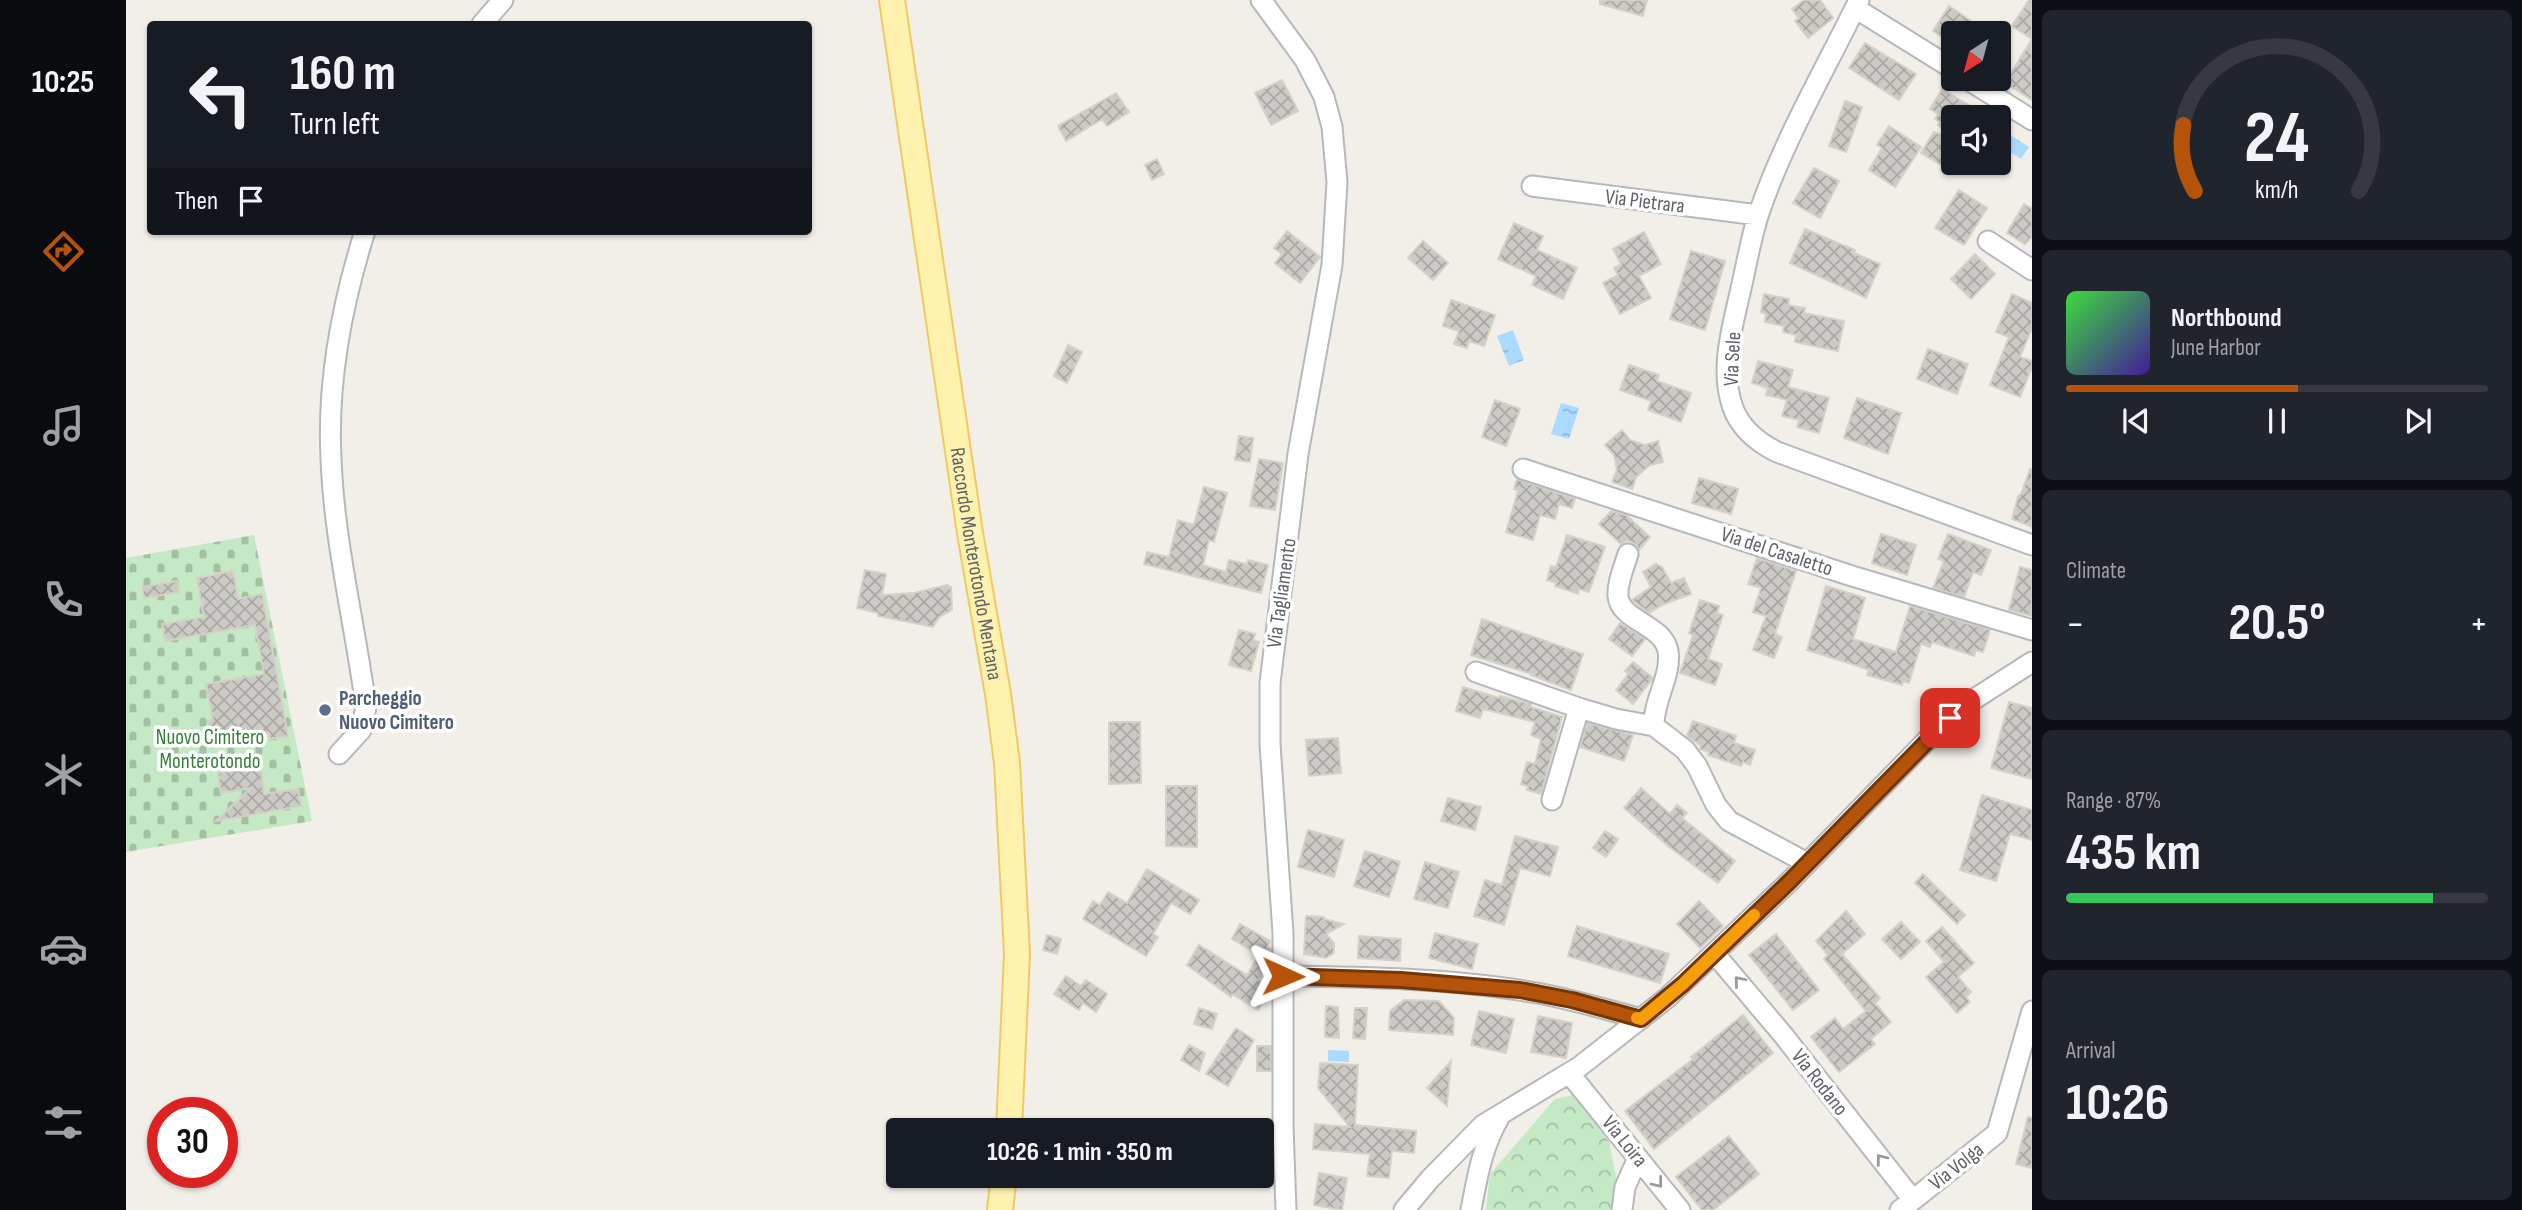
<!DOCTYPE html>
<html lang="en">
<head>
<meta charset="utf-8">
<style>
	:root { --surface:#171b24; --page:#20242c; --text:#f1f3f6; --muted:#9ea1a6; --line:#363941; --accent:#b45309 }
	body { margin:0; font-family:"Sofia Sans Condensed",sans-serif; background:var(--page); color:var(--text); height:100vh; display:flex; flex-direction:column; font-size:26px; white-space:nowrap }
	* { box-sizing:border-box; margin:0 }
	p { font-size:23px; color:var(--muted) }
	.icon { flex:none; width:38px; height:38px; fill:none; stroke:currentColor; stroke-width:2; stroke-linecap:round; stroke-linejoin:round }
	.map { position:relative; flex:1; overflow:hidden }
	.sheet { display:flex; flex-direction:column; gap:10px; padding:10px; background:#0d0f14; width:490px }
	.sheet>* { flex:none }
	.banner { position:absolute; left:21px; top:21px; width:665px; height:214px; border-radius:7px; box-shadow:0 2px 5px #0004; background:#171b24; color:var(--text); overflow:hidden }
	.needle { width:46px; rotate:216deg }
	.tools { position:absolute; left:1815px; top:21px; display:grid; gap:14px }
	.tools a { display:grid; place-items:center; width:70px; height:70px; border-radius:7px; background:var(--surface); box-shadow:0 2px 5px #0004; font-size:35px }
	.speed { position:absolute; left:21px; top:1097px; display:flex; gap:14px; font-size:35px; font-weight:700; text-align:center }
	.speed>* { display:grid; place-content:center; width:91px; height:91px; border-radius:50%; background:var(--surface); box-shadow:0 2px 5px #0004; line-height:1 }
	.speed .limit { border:10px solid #d22; background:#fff; color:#111 }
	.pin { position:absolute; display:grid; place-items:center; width:60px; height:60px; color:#fff; margin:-30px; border-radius:14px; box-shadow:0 4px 10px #0006 }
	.me { position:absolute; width:77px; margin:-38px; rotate:91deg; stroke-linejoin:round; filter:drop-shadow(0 0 5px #0008) }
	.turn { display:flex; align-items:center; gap:24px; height:147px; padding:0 28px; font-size:32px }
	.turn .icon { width:91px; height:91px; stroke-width:2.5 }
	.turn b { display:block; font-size:49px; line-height:60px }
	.then { display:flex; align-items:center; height:66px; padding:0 28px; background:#0003; gap:14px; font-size:26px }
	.big { font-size:52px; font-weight:700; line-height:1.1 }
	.sheet .card { flex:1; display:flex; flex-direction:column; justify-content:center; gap:10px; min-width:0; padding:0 24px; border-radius:10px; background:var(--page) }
	.sheet .dial { align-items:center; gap:0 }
	.dial svg { height:182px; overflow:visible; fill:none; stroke:var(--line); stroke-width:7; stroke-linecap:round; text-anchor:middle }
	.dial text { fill:var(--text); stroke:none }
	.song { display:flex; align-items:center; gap:21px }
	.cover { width:84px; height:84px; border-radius:10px; background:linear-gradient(135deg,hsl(120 70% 55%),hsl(260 70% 35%)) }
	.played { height:7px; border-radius:4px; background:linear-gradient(90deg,var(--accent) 55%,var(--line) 55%) }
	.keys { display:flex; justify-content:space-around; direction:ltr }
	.heat { display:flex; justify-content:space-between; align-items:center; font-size:38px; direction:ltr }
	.charge { height:10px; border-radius:5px; background:linear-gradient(90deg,#34c759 87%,var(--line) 0) }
	.trip { position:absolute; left:760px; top:1118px; width:388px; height:70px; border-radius:7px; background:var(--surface); box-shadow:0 2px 5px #0004; font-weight:700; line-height:70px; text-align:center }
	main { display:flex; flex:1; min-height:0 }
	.dock { display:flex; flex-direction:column; width:126px; justify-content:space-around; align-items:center; background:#090b0e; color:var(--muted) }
	.dock .icon { width:49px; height:49px }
	.dock .active { color:var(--accent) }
	.dock b { font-size:32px; color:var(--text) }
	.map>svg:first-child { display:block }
</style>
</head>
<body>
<main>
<nav class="dock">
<b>10:25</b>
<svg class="icon active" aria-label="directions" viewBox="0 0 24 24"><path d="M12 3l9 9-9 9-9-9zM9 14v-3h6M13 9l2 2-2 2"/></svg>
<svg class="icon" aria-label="music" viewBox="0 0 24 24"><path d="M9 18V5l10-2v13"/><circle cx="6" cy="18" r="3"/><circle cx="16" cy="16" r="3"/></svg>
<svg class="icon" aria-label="phone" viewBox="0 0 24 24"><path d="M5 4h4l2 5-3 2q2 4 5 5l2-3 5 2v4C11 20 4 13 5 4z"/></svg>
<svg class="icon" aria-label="climate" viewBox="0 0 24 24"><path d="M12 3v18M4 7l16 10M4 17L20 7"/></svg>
<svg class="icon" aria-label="car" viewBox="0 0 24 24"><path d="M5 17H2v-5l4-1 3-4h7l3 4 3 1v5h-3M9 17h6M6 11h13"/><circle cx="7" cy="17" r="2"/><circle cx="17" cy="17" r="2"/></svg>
<svg class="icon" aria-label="filters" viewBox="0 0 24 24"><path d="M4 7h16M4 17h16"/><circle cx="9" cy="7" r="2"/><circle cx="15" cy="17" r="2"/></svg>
</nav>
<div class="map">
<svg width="1906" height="1210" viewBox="0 0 1906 1210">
	<defs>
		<pattern id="cemetery-stones" width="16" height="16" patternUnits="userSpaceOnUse" patternTransform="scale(1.75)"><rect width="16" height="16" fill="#c5e8c5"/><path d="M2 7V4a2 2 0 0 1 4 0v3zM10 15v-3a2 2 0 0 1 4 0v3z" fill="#a3c0a4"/></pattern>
		<pattern id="park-crowns" width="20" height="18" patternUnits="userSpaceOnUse" patternTransform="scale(1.75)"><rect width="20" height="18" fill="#c5e8c5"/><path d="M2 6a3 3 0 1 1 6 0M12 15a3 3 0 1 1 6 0" fill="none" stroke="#a3c0a4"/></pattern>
		<pattern id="water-ripples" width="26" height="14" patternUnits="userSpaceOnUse" patternTransform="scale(1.75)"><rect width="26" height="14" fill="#aadaff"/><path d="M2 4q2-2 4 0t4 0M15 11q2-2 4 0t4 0" fill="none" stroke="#8eb4d2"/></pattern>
		<pattern id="building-cross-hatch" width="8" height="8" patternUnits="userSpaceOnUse" patternTransform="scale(1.75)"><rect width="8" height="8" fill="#cccac5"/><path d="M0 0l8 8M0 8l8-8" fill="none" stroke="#a9a8a4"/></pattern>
	</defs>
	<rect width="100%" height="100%" fill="#f1efe8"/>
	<path fill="url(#cemetery-stones)" d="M128 535 186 821 0 852V558Z"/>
	<path fill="url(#park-crowns)" d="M1451 1094 1483 1142 1492 1186 1487 1210H1360L1364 1174 1429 1099Z"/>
	<path fill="url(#water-ripples)" d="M1881 133 1903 147 1895 159 1873 145Z
		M1387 330 1398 360 1383 366 1371 336Z
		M1435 403 1453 408 1443 439 1425 434Z
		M1202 1050 1223 1051V1062L1202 1061Z"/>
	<path fill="url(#building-cross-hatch)" stroke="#d6d1c6" stroke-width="2" d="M1474 0H1521L1517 16 1474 4Z
		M1678 0H1694L1707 18 1682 38 1669 21 1673 18 1666 9Z
		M1903 0H1906V39L1886 26Z
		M1823 6 1863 33H1827V44L1807 31Z
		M1906 39V100L1879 83Z
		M1739 43 1790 74 1773 100 1723 68Z
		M1156 80 1172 111 1145 125 1129 93Z
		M1816 89 1846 107 1839 117H1827V135L1812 125 1814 122 1809 119 1812 114 1804 109Z
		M990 93 1003 112 981 126 976 119 940 141 932 126Z
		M1719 101 1736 107 1720 152 1703 146Z
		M1763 126 1795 147 1769 187 1743 170 1756 148 1751 145Z
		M1808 132 1827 139V172L1795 153Z
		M1031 159 1038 174 1026 180 1019 165Z
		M1688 168 1713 181 1694 218 1667 203Z
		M1833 190 1861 208 1838 245 1809 228Z
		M1898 204 1906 209V237L1899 244 1881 233Z
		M1388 223 1417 236 1411 250 1451 268 1437 299 1406 285 1410 276 1372 259Z
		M1679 229 1729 250 1728 253 1754 264 1740 298 1664 263Z
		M1161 231 1194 257 1174 283 1149 263 1156 254 1148 248Z
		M1518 232 1535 264 1513 276 1525 298 1494 314 1477 283 1492 275 1488 268 1495 264 1487 249Z
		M1297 241 1322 263 1307 280 1282 258Z
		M1565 251 1599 261 1579 330 1544 319Z
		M1849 254 1869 274 1845 299 1825 279Z
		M1638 294 1663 299 1662 305 1679 308 1678 313 1718 321 1712 351 1669 342 1670 335 1657 332 1658 326 1639 322 1640 314 1635 312Z
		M1886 294 1906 303V328L1894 357 1906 361V367L1894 397 1864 385 1883 337 1870 332Z
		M1325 300 1369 315 1358 346 1343 341 1341 348 1328 344 1333 331 1317 326Z
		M942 345 956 352 941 383 928 376Z
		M1802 349 1842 364 1831 394 1791 379Z
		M1632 361 1667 370 1662 387 1703 398 1693 433 1671 427 1673 420 1656 416 1661 400 1640 395 1642 388 1626 383Z
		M1503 365 1533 375 1531 381 1565 393 1555 422 1522 410 1525 401 1494 390Z
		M1731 398 1775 413 1762 454 1718 438Z
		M1369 400 1394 409 1380 446 1356 437Z
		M1496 430 1504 440 1519 445 1532 441 1537 462 1524 465 1510 477 1506 489 1486 482 1491 470 1488 455 1479 445Z
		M1113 436 1127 438 1124 462 1109 460Z
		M1133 459 1157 463 1149 510 1124 506Z
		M1904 469 1906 470V527L1886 519 1892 496 1895 494Z
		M1573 478 1612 489 1605 514 1566 503Z
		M1391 479 1449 499 1446 508 1433 504 1429 519 1414 515 1407 540 1380 532 1392 491 1388 489Z
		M1078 487 1101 493 1088 542 1083 540 1077 565 1100 572 1103 560 1121 564 1122 560 1142 565 1135 593 1018 564 1021 552 1043 557 1052 520 1068 525Z
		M1485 511 1500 515 1524 537 1513 550 1511 545 1501 540 1495 544 1473 524Z
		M1755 534 1790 545 1781 575 1746 563Z
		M1822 534 1865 550 1855 575 1847 572 1838 597 1807 588 1818 561 1812 559Z
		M1441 535 1479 547 1463 592 1453 589 1452 594 1429 586 1430 583 1421 580 1425 566 1430 567Z
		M1631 558 1670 571 1649 634 1656 637 1648 658 1627 650 1640 616 1627 612 1635 588 1622 584Z
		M1530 564 1536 567 1545 583 1558 578 1565 594 1536 605 1523 613 1506 600 1525 587 1517 572Z
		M1894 567 1906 570V616L1883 610Z
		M739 570 760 574 756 595 788 593 821 585 825 587 826 610 813 617 807 627 752 616V613L731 608Z
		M107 571 112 599 136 594 162 736 144 739 143 733 84 741 82 721 87 720 80 684 138 674 129 625 39 641 36 624 78 617 71 578Z
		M51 581 53 592 18 598 16 587Z
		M1700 586 1739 598 1727 639 1770 652 1784 606 1864 630 1857 652 1850 650 1848 656 1806 642 1804 647 1795 644 1783 683 1777 681 1776 685 1741 675 1743 670 1738 668 1681 650Z
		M1574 600 1593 606 1591 613 1597 615 1582 659 1596 664 1589 685 1554 673 1567 635 1563 633Z
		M1356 619 1457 654 1445 690 1405 675 1406 674 1345 655Z
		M1494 623 1519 639 1506 656 1483 639Z
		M1113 630 1129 634 1127 640 1133 642 1125 671 1103 665Z
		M1507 662 1527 678 1507 704 1490 690 1502 674 1499 671Z
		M1337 687 1373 698 1374 696 1401 703 1405 704V707L1436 717 1415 794 1401 790 1402 786 1395 784 1401 762 1409 764 1415 739 1405 735 1409 722 1357 709 1354 718 1330 711Z
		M1883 702 1906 708V779L1865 768Z
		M1567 721 1610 736 1608 743 1629 750 1624 765 1617 762 1615 766 1582 755 1583 752 1574 749 1575 746 1561 736Z
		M983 722H1014L1015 783 983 784Z
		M1461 723 1507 735 1498 761 1454 747Z
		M1212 738 1215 773 1183 776 1180 740Z
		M134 766 138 794 172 789 175 806 90 821 125 788 95 793 92 773Z
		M1040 786H1071V847L1040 846Z
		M1515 788 1544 814 1551 805 1561 813 1556 818 1609 861 1592 883 1542 846 1498 808Z
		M1856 795 1906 810V840L1884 834 1870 881 1834 870Z
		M1322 798 1355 807 1349 830 1315 821Z
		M1182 830 1218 840 1208 877 1172 867Z
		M1479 831 1492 839 1480 857 1467 848Z
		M1389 836 1432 847 1424 876 1394 868 1378 925 1348 916 1359 880 1376 885Z
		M1239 851 1274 862 1263 897 1228 886Z
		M1299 862 1333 872 1322 908 1288 899Z
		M1021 869 1073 900 1064 914 1045 903 1027 934 1032 937 1020 956 957 919 967 901 974 905 982 892 1001 903Z
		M1797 874 1839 915 1831 924 1789 883Z
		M1573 901 1597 926 1574 948 1551 924Z
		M1720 911 1739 934 1716 954 1754 998 1749 1003 1765 1022 1745 1039 1749 1044 1713 1072 1685 1037 1709 1018 1717 1029 1740 1011 1698 959 1702 955 1690 941Z
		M1180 916 1198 917V919L1218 924 1200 934 1208 943V953L1200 958 1178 954Z
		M1775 922 1794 942 1775 959 1756 939Z
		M1114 924 1144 941 1141 947 1145 949V959L1132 980 1145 989 1132 1010 1106 994 1105 997 1061 965 1073 945 1121 975 1133 955 1106 939Z
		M1451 926 1543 954 1534 983 1442 956Z
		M1816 927 1848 963 1832 977 1845 992 1840 997 1844 1002 1831 1013 1800 977 1818 962 1800 941Z
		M1309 933 1352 944 1346 969 1303 958Z
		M1650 934 1693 990 1667 1010 1623 955Z
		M921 935 935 939 931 954 917 950Z
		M1233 936 1275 939 1274 961 1232 958Z
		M940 976 955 986 960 980 981 994 970 1012 957 1003 953 1010 928 994Z
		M1278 1000 1313 1001 1328 1018 1327 1035 1263 1030 1264 1011Z
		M1200 1006 1212 1007 1213 1038 1199 1037Z
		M1073 1008 1091 1014 1086 1029 1068 1024Z
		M1229 1008H1241L1239 1039 1227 1038Z
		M1353 1011 1388 1019 1380 1053 1345 1045Z
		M1617 1015 1647 1053 1528 1149 1499 1111 1567 1059 1565 1057Z
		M1412 1016 1446 1023 1440 1058 1405 1052Z
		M1110 1028 1128 1040 1102 1086 1080 1074Z
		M1063 1045 1079 1053 1073 1071 1055 1060Z
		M1131 1046H1145V1071H1131Z
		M1325 1061 1321 1106 1301 1088Z
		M1194 1063 1232 1065 1229 1125 1290 1131 1288 1153 1266 1151 1263 1178 1241 1176 1244 1154 1187 1149 1189 1124 1224 1127 1192 1088Z
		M1902 1117 1906 1118V1168L1890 1164Z
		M1603 1136 1633 1174 1587 1210H1576L1550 1177Z
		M1193 1173 1221 1178 1216 1210 1188 1205Z"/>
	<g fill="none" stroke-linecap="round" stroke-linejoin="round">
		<defs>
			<path id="minor" d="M1135 0 1179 60 1198 97 1206 127 1211 182 1206 265 1172 454 1144 683V744L1157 933V1126L1160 1210
				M1733 0C1699 70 1658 139 1633 213 1624 240 1620 269 1613 297 1605 332 1594 372 1607 408 1615 429 1631 442 1651 452L1906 545
				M1729 8 1827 69
				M356 24 377 0
				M1841 79 1906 120
				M1406 186 1632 215
				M1862 241 1906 270
				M1397 469 1726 576 1906 630
				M1502 554C1498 567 1491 583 1492 596 1494 621 1537 624 1542 651 1546 676 1527 700 1528 726L1559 750 1571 766 1590 805 1603 821 1681 863
				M1350 672 1453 708
				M213 754 235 730 240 707C229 624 208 542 205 458 201 381 216 304 239 231
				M1426 800 1453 708 1490 719 1528 726
				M1588 953 1658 1036 1787 1200 1774 1210
				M1157 976C1239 977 1324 978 1405 992 1442 998 1479 1009 1515 1019
				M1443 1073 1554 1210
				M1787 1200 1871 1133 1906 1011
				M1278 1210 1304 1179 1357 1125 1453 1067 1541 998 1662 883 1810 731 1850 698 1906 662
				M1345 1210C1351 1178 1356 1147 1373 1118
				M1496 1210 1499 1187 1512 1158"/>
			<g id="major">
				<path id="s1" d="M766 0 844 533 872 694 881 763 891 954 883 1130"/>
				<path d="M874 1210 878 1176"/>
			</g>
		</defs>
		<use href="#minor" stroke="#b5b8bc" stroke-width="23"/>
		<use href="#major" stroke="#f2c960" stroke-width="28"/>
		<use href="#minor" stroke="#fff" stroke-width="19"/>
		<use href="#major" stroke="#fff2af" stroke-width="24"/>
	</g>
	<defs><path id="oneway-chevron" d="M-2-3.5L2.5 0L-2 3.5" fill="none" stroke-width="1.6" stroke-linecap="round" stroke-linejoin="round" transform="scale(1.75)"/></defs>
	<g stroke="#979a9d">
		<use href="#oneway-chevron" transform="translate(1613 981) rotate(-130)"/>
		<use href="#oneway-chevron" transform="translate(1755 1159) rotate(-128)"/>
		<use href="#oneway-chevron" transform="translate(1532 1183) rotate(52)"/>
	</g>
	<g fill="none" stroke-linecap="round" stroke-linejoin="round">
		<defs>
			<path id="route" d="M1157 976 1275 980 1394 990 1446 1000 1515 1019 1557 984 1664 881 1824 718"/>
		</defs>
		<use href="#route" stroke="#753606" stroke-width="18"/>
		<use href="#route" stroke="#b45309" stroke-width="12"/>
		<path stroke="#f59e0b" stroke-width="12" d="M1511 1018 1515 1019 1557 984 1628 915"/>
	</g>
	<circle fill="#5c6f8a" stroke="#fff" stroke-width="2.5" cx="199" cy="710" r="7"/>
	<g text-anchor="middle" stroke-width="7" stroke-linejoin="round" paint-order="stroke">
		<g font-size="21" fill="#5f6368" stroke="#fff">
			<text transform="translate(1519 201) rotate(7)" y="7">Via Pietrara</text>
			<text transform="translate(1606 359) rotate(-87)" y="7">Via Sele</text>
			<text transform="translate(1651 551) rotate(18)" y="7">Via del Casaletto</text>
			<text dy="7" stroke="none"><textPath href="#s1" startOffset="570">Raccordo Monterotondo Mentana</textPath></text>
			<text transform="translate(1155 593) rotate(-82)" y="7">Via Tagliamento</text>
			<text transform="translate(1694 1082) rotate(52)" y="7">Via Rodano</text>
			<text transform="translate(1499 1141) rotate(51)" y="7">Via Loira</text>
			<text transform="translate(1830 1166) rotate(-38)" y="7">Via Volga</text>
		</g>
		<g font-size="21" font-weight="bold" fill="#4e5e75" stroke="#fff" text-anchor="start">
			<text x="213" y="705">Parcheggio<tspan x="213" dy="24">Nuovo Cimitero</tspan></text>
		</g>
		<g font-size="21" fill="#348238" stroke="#fff">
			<text x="84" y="744">Nuovo Cimitero<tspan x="84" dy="24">Monterotondo</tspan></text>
		</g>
	</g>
</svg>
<div class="tools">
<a><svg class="needle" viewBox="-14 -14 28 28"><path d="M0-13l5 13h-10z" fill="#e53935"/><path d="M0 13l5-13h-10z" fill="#9ea1a6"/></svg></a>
<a><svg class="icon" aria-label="sound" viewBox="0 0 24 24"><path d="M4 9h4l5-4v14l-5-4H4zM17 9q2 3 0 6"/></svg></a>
</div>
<div class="speed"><div class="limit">30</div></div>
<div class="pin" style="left:1824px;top:718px;background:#d93025"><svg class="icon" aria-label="arrive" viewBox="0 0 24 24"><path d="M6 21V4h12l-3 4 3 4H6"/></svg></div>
<svg class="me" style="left:1157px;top:976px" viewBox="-20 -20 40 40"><path d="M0-17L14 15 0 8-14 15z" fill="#b45309" stroke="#fff" stroke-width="4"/></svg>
<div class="trip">10:26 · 1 min · 350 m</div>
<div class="banner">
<div class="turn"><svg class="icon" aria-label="left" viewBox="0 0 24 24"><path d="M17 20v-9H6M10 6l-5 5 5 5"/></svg><div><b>160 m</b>Turn left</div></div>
<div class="then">Then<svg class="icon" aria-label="arrive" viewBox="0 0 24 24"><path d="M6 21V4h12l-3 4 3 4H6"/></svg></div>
</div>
</div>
<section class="sheet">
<div class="card dial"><svg viewBox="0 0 100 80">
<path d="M14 69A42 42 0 1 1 86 69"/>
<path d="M14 69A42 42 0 0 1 9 40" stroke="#b45309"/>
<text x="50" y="56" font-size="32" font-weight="700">24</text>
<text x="50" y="72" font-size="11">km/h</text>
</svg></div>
<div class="card">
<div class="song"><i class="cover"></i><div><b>Northbound</b><p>June Harbor</p></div></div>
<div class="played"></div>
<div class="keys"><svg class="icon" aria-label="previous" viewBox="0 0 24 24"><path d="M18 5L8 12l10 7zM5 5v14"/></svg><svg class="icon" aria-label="pause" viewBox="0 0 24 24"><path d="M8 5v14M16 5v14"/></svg><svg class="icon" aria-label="next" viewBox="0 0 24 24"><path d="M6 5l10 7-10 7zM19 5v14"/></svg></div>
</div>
<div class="card"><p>Climate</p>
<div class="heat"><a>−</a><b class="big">20.5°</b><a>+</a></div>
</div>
<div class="card"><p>Range · 87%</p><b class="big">435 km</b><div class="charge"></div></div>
<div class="card"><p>Arrival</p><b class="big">10:26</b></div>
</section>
</main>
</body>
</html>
